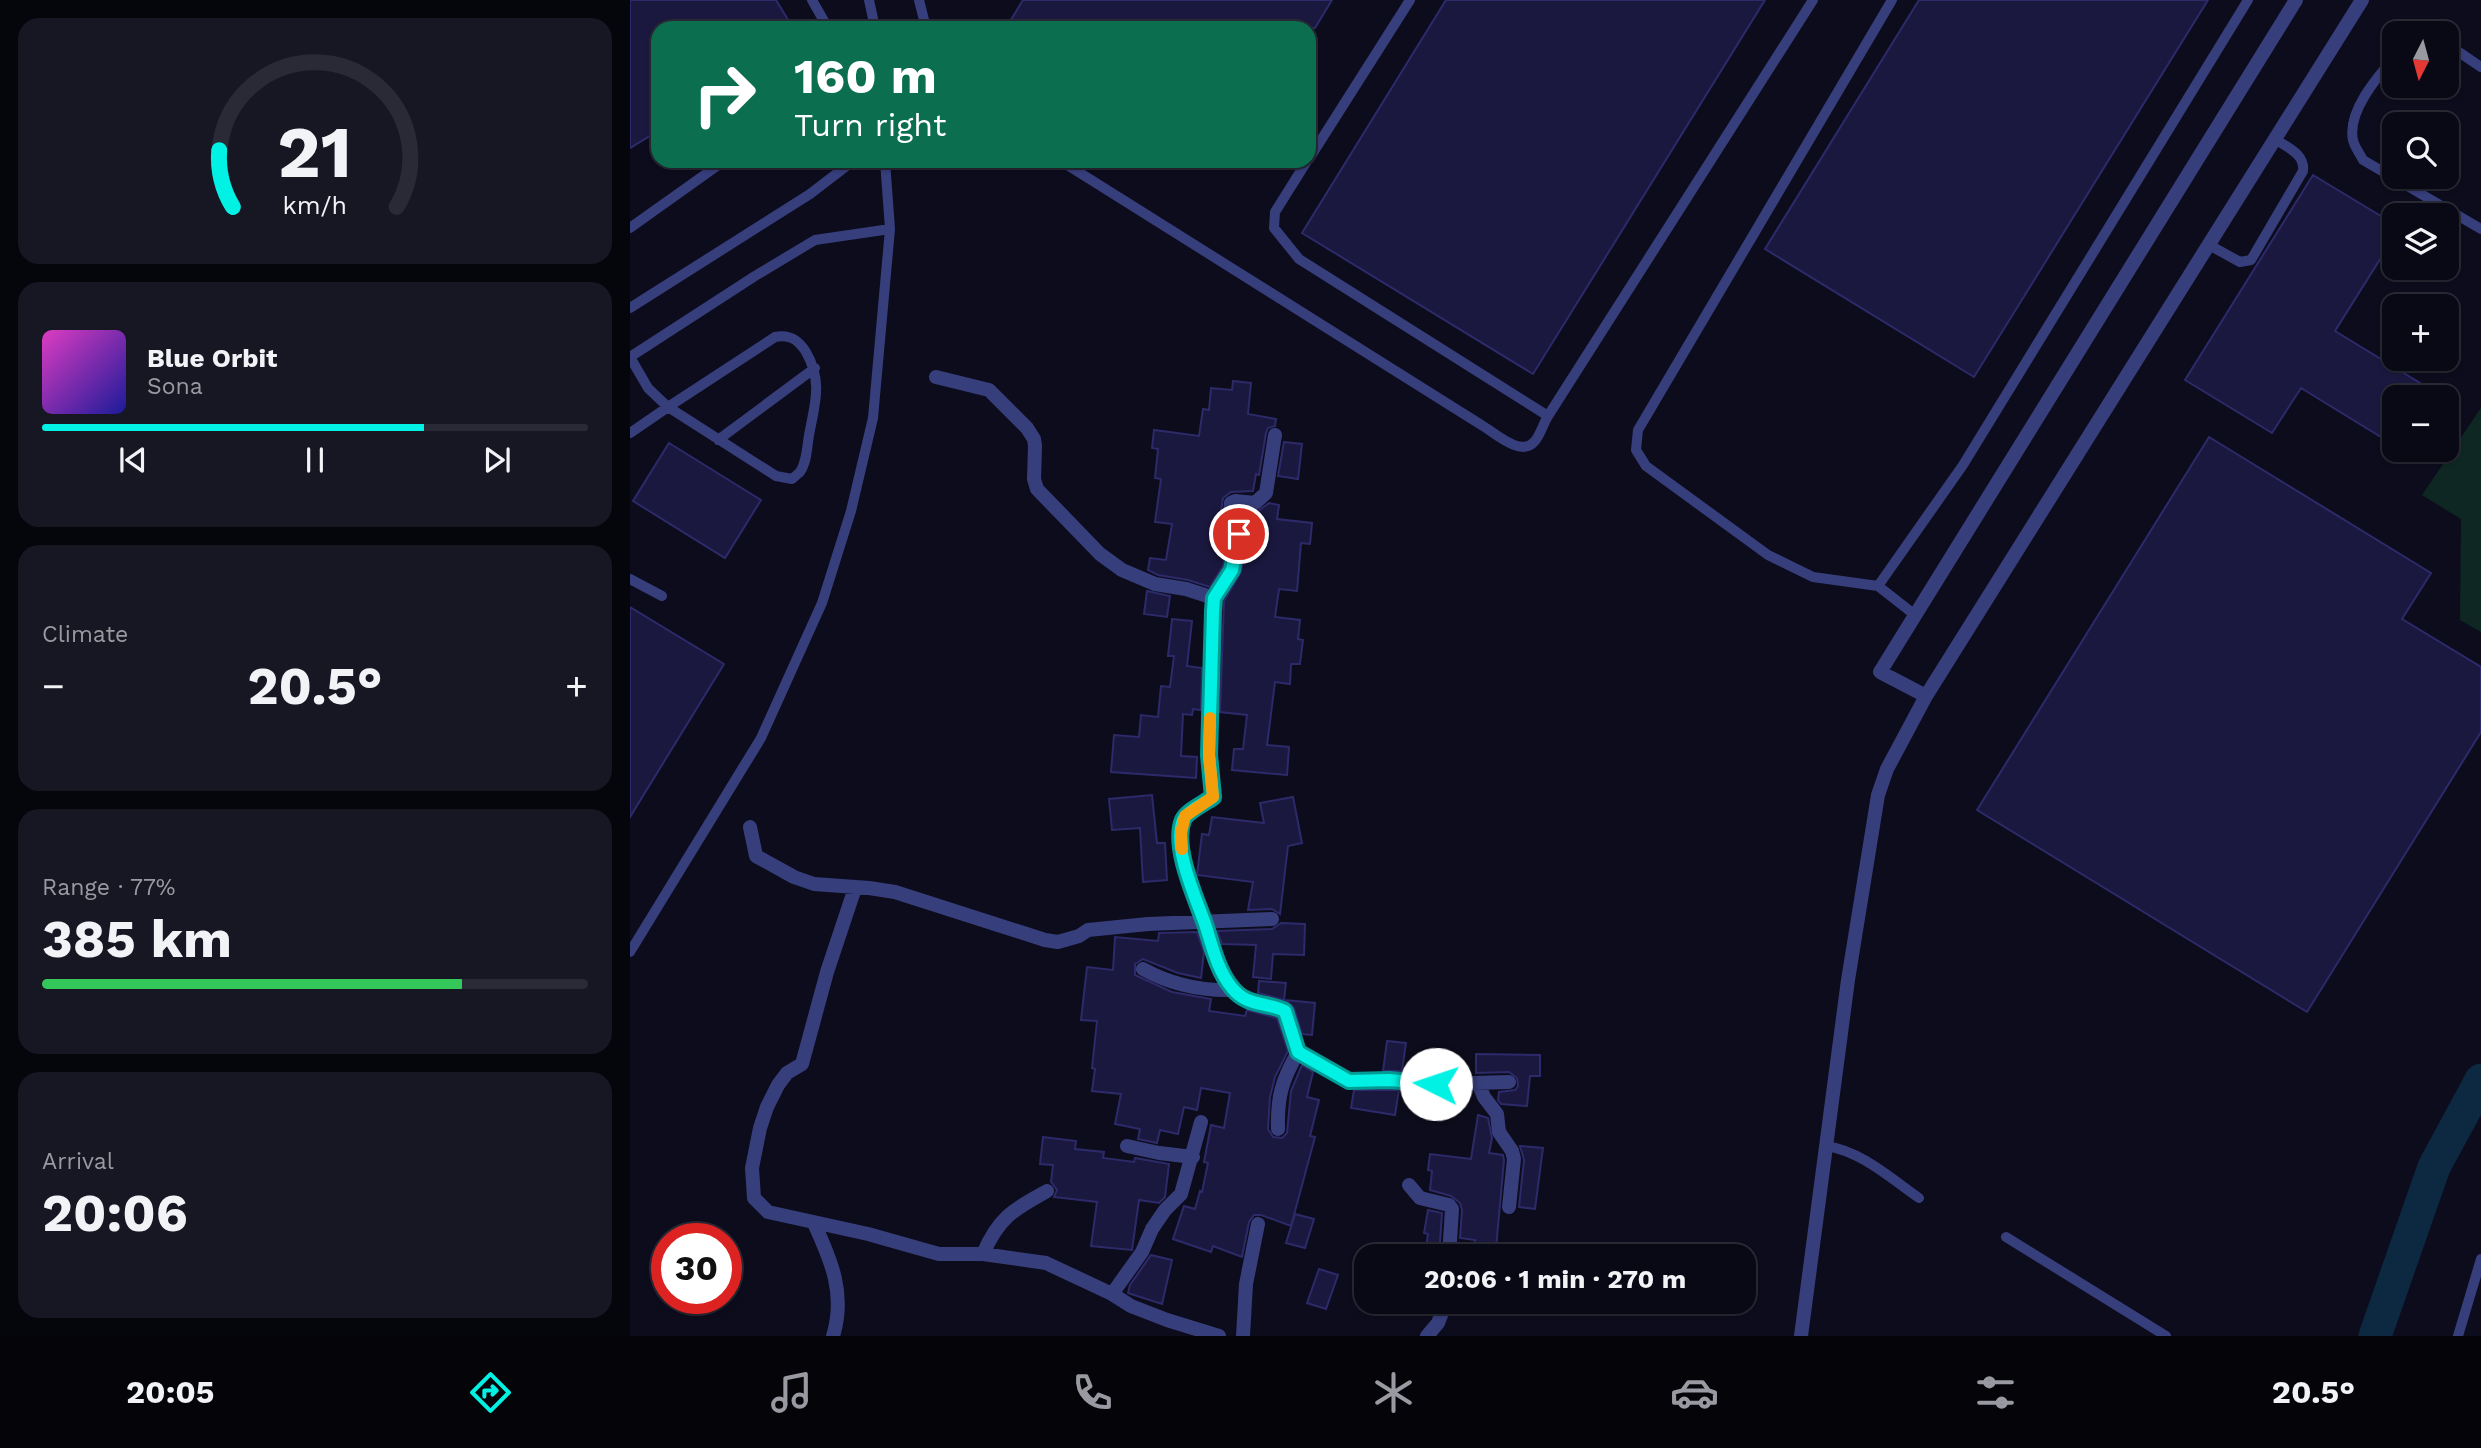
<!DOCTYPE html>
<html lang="en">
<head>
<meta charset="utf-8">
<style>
	:root { --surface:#090916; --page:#171723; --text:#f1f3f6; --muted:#999aa1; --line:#292a35; --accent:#01f2e5 }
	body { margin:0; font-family:"Work Sans",sans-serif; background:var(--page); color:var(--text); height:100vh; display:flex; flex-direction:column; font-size:26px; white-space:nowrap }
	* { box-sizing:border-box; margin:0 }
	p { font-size:23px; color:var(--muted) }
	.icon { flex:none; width:38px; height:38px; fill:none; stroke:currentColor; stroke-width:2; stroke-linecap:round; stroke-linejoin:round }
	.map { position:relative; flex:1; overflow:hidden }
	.drawer { display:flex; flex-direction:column; gap:18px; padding:18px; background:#05050c; width:630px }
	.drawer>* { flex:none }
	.top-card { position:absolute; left:21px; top:21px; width:665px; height:147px; border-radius:21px; box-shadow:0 2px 5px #0004,0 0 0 2px var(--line); background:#0b6e4f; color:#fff; overflow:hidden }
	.needle { width:46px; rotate:186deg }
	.tools { position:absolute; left:1752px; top:21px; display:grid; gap:14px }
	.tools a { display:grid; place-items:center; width:77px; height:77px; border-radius:14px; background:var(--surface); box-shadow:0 2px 5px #0004,0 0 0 2px var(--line); font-size:35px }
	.speed { position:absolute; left:21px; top:1223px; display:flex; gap:14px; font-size:35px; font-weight:700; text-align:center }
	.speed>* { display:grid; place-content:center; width:91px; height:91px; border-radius:50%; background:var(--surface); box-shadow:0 2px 5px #0004,0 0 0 2px var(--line); line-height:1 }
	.speed .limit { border:10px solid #d22; background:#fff; color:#111 }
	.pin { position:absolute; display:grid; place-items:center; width:60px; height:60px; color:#fff; margin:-30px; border:4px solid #fff; border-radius:50%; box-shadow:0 2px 7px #0007 }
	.me { position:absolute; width:77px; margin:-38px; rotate:274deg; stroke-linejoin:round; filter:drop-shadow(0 0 5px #0008) }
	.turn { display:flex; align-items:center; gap:24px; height:147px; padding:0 28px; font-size:32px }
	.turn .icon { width:91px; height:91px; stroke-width:2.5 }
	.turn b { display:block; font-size:49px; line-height:60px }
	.big { font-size:52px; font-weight:700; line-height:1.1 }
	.drawer .tile { flex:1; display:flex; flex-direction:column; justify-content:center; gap:10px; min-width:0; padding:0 24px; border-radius:21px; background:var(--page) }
	.drawer .dial { align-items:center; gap:0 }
	.dial svg { height:182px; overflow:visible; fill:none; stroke:var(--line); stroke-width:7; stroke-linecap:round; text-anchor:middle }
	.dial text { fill:var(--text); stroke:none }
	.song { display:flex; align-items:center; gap:21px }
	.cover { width:84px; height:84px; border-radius:10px; background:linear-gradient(135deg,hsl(310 70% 55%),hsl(240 70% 35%)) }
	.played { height:7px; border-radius:4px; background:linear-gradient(90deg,var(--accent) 70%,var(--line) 70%) }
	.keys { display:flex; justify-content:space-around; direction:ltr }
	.heat { display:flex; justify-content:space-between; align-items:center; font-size:38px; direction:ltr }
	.charge { height:10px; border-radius:5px; background:linear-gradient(90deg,#34c759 77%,var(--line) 0) }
	.trip { position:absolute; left:724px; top:1244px; width:402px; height:70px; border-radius:21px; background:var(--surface); box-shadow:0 2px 5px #0004,0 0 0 2px var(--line); font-weight:700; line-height:70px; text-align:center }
	.tab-bar { display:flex; height:112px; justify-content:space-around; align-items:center; background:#040409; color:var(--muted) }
	.tab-bar .icon { width:49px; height:49px }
	.tab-bar .current { color:var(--accent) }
	.tab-bar b { font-size:32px; color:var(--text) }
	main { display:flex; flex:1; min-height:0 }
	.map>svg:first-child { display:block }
</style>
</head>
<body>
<main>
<section class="drawer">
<div class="tile dial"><svg viewBox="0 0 100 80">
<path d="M14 69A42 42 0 1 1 86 69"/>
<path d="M14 69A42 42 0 0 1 8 44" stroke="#01f2e5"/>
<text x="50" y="56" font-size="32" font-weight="700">21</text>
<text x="50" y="72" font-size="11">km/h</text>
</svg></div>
<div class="tile">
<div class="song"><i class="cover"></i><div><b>Blue Orbit</b><p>Sona</p></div></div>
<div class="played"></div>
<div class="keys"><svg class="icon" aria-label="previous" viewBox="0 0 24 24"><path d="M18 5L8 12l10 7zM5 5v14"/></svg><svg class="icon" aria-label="pause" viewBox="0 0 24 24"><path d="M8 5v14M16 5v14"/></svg><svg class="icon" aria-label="next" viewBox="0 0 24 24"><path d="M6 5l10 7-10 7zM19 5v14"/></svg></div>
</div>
<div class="tile"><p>Climate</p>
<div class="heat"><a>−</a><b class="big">20.5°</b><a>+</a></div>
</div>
<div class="tile"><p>Range · 77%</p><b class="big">385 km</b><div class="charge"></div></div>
<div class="tile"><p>Arrival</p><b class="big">20:06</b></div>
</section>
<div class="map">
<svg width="1851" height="1336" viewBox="0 0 1851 1336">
	<rect width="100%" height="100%" fill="#0c0c1d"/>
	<path fill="#0f2722" d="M1851 408V632L1830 620 1831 519 1792 495Z"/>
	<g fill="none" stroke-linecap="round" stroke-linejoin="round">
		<path stroke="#0c2941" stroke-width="33" d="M1745 1336 1804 1167 1851 1080"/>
	</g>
	<path fill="#1a183e" stroke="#2d2a6a" stroke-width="2" d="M0 0H146L163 28H28V131L0 148Z
		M393 0H702L685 28H376Z
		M816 0H1135L903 374 672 233Z
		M1289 0H1578L1344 377 1135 249Z
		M1683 175 1764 224V237L1705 331 1813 397H1764V445L1671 388 1642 433 1555 380Z
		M603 381 621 383 618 414 646 419 645 426 638 428 636 433 629 475 626 474 623 491 601 492 593 498 588 531 591 538 598 541 593 566 580 587 558 580 528 575 518 570 520 558 536 560 542 524 525 522 531 479 525 478 528 449 522 448 524 430 569 436 573 409 579 410 581 388 602 390Z
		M1579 437 1801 573 1772 619 1851 667V732L1677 1012 1347 810Z
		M654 442 672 444 668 479 648 476Z
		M39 443 131 500 95 558 3 501Z
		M639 503 649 505 647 519 682 523 680 544 671 543 667 591 649 589 645 617 670 620 668 639 673 640 670 664H661L660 684 645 682 640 722 637 745 659 747 657 775 602 770 604 749H613L617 715 590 712 594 601 611 572 618 536 616 528 608 524 610 511 627 512Z
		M517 591 540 596 537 617 514 614Z
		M0 607 94 664 0 817Z
		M542 619 562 621 557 666 572 668 571 710 563 709 562 715 553 714 551 756 567 757 566 778 481 772 484 735 509 737 511 715 528 717 531 686 540 687 544 656H538Z
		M522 795 527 843H535L537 880 513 882 510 828 482 830 479 799Z
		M663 797 672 843 658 846 650 914 642 909 618 910 623 882 567 875 572 834 579 835 582 817 634 823 630 803Z
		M651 923 675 924 674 955 643 954 641 979 623 977 626 945 592 944 587 931 642 929Z
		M567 932 574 952 571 978 548 973 513 959 505 964V975L542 992 581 999 579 1011 615 1016 617 1010 647 1018 658 1051 645 1077 640 1097 638 1129 643 1137 652 1138 657 1133 661 1091 672 1065 683 1072 677 1097 689 1100 680 1136 685 1137 661 1226 631 1215H624L619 1222 612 1257 583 1246 581 1252 543 1239 554 1206 565 1209 570 1191 572 1192 578 1163 574 1162 581 1125 594 1128 600 1093 571 1088 567 1110 554 1107 548 1134 530 1130 527 1143 508 1139 510 1129 485 1124 491 1094 462 1091 465 1069 462 1068 467 1021 451 1020 457 967 483 970 485 937 528 941 529 933Z
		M629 981 656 983 654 1000 628 993Z
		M655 1000 685 1003 682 1035 672 1034 664 1008Z
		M757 1041 776 1043 772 1071H753Z
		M846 1054 910 1055V1076H900L897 1106 871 1104 868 1100 869 1092 885 1090 888 1086 887 1078 879 1072 846 1073Z
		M724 1090H769L765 1115 721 1108Z
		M848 1115 858 1118 862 1138 859 1153 873 1155 874 1160 866 1248 844 1245 845 1240 830 1238 832 1210 830 1203 821 1196 800 1190 802 1171 798 1170 800 1154 841 1159Z
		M413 1137 446 1141 445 1149 474 1152 473 1158 504 1162 505 1158 539 1164 535 1197 529 1203 509 1200 502 1250 461 1246 467 1202 424 1197 427 1190 421 1182 423 1165 410 1164Z
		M890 1146 913 1148 905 1209 889 1207 894 1160Z
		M798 1210 812 1213 809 1256 795 1254 798 1234 794 1233Z
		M665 1214 684 1219 675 1248 656 1243Z
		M521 1255 542 1260 532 1304 498 1293 500 1285Z
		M689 1269 708 1275 696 1309 677 1303Z"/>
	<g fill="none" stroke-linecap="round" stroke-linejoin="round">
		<path stroke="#373e7c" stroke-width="10" d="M182 0 198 28
			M239 0 245 28
			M289 0 296 28
			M1816 46H1820L1851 67
			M1764 58C1747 77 1717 112 1723 140 1724 146 1730 154 1733 160L1851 229
			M679 159 780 0
			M431 161 853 426C865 433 891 457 904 442 910 436 913 424 918 416L1183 0
			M677 161 645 212 644 228 669 259 918 416
			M0 228 94 161
			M1579 245 1610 262 1621 260 1673 171C1675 154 1658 148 1645 139
			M0 308 180 194 223 161
			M0 357 125 276 185 240 260 229
			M0 433 38 407 146 476 162 479C163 478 169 473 170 472 177 462 177 447 179 435 185 403 193 382 176 352 168 339 159 334 145 337L38 407 18 388 0 357
			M88 440 185 368
			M0 579 32 596
			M1248 586 1183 577 1138 555 1016 466 1006 450 1008 430 1262 0
			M1285 615 1248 586 1333 465 1618 0
			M0 952 131 738 192 603 221 511 243 418 260 229 255 161
			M1196 1146C1231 1151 1260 1178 1289 1198
			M1376 1237 1536 1336
			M1828 1336 1851 1259"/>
		<path stroke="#373e7c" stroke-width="14" d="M306 377 359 390 397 428 404 439 405 446 404 479 407 489 470 554 492 570 525 584 556 589 584 598 579 755 583 797 555 816C540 847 565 895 575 924 583 946 587 971 602 988 617 1007 637 1002 655 1011L668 1052 719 1081 759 1080 806 1084 879 1082
			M584 598 602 570 609 534 598 531 601 503 605 501 625 503 636 493 645 435
			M1296 696 1250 672 1666 0
			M120 827 126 856 164 877 184 884 239 888 265 892 415 940 428 942 449 936 458 930 518 924 642 919
			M225 888 197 972 172 1064 157 1073 148 1085 137 1107 130 1128 122 1168 124 1198 138 1212 238 1234 309 1254H353L416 1263 482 1294 501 1306 537 1320 589 1336
			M513 969C540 984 571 991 603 990
			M848 1083 854 1097 867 1114 869 1132 882 1151 884 1159 879 1207
			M648 1129C647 1097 652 1080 668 1052
			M497 1146 529 1153 563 1157
			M779 1185 790 1198 819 1205 822 1209 819 1256
			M184 1223C201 1260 216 1294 203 1336
			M353 1254C369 1217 383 1210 417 1191
			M482 1294 512 1252 522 1229 535 1210 551 1194 571 1122
			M613 1336 616 1284 628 1224
			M797 1336 808 1323 816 1302
			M1171 1336 1218 980 1248 795 1257 769 1296 696 1732 0"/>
	</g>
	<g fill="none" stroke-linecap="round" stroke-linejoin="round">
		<defs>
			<path id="route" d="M609 534 602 570 584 598 583 611 579 755 583 797C575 803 557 811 553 820 542 847 566 898 575 924 582 945 587 970 602 988 617 1007 637 1002 655 1011L668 1052 719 1081 759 1080 806 1084"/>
		</defs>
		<use href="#route" stroke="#019d95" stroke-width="18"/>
		<use href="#route" stroke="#01f2e5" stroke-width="12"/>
		<path stroke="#f59e0b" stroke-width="12" d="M552 849 551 833 555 816 583 797 579 755 580 718"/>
	</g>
</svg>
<div class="tools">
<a><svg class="needle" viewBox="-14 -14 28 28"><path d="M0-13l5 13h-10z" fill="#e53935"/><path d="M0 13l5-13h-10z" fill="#999aa1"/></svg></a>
<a><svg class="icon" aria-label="search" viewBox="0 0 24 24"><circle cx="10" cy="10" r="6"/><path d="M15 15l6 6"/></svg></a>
<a><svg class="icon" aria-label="layers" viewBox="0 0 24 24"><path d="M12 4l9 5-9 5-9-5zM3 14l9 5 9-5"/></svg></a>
<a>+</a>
<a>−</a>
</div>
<div class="speed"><div class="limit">30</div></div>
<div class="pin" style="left:609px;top:534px;background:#d93025"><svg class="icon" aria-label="arrive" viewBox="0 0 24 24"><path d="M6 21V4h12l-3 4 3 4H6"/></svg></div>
<svg class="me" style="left:806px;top:1084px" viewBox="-20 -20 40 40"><circle r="19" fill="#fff"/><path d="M0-13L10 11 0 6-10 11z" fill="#01f2e5"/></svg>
<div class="trip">20:06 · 1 min · 270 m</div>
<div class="top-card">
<div class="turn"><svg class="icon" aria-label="right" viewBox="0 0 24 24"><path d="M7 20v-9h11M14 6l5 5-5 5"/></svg><div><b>160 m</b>Turn right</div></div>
</div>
</div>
</main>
<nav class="tab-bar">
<b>20:05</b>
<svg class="icon current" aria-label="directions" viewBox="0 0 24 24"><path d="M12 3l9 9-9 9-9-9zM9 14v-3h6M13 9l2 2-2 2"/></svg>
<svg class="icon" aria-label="music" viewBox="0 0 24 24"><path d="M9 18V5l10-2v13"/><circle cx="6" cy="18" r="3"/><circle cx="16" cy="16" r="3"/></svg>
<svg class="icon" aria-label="phone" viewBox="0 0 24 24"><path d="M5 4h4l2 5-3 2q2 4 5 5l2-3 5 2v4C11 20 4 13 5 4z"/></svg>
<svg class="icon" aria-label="climate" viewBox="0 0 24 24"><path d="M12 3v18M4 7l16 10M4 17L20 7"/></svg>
<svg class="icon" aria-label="car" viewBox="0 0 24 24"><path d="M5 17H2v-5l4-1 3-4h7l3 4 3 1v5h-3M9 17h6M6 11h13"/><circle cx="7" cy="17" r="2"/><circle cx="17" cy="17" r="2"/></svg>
<svg class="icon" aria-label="filters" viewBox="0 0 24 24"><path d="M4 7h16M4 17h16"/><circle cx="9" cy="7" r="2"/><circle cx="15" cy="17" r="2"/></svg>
<b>20.5°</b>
</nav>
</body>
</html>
